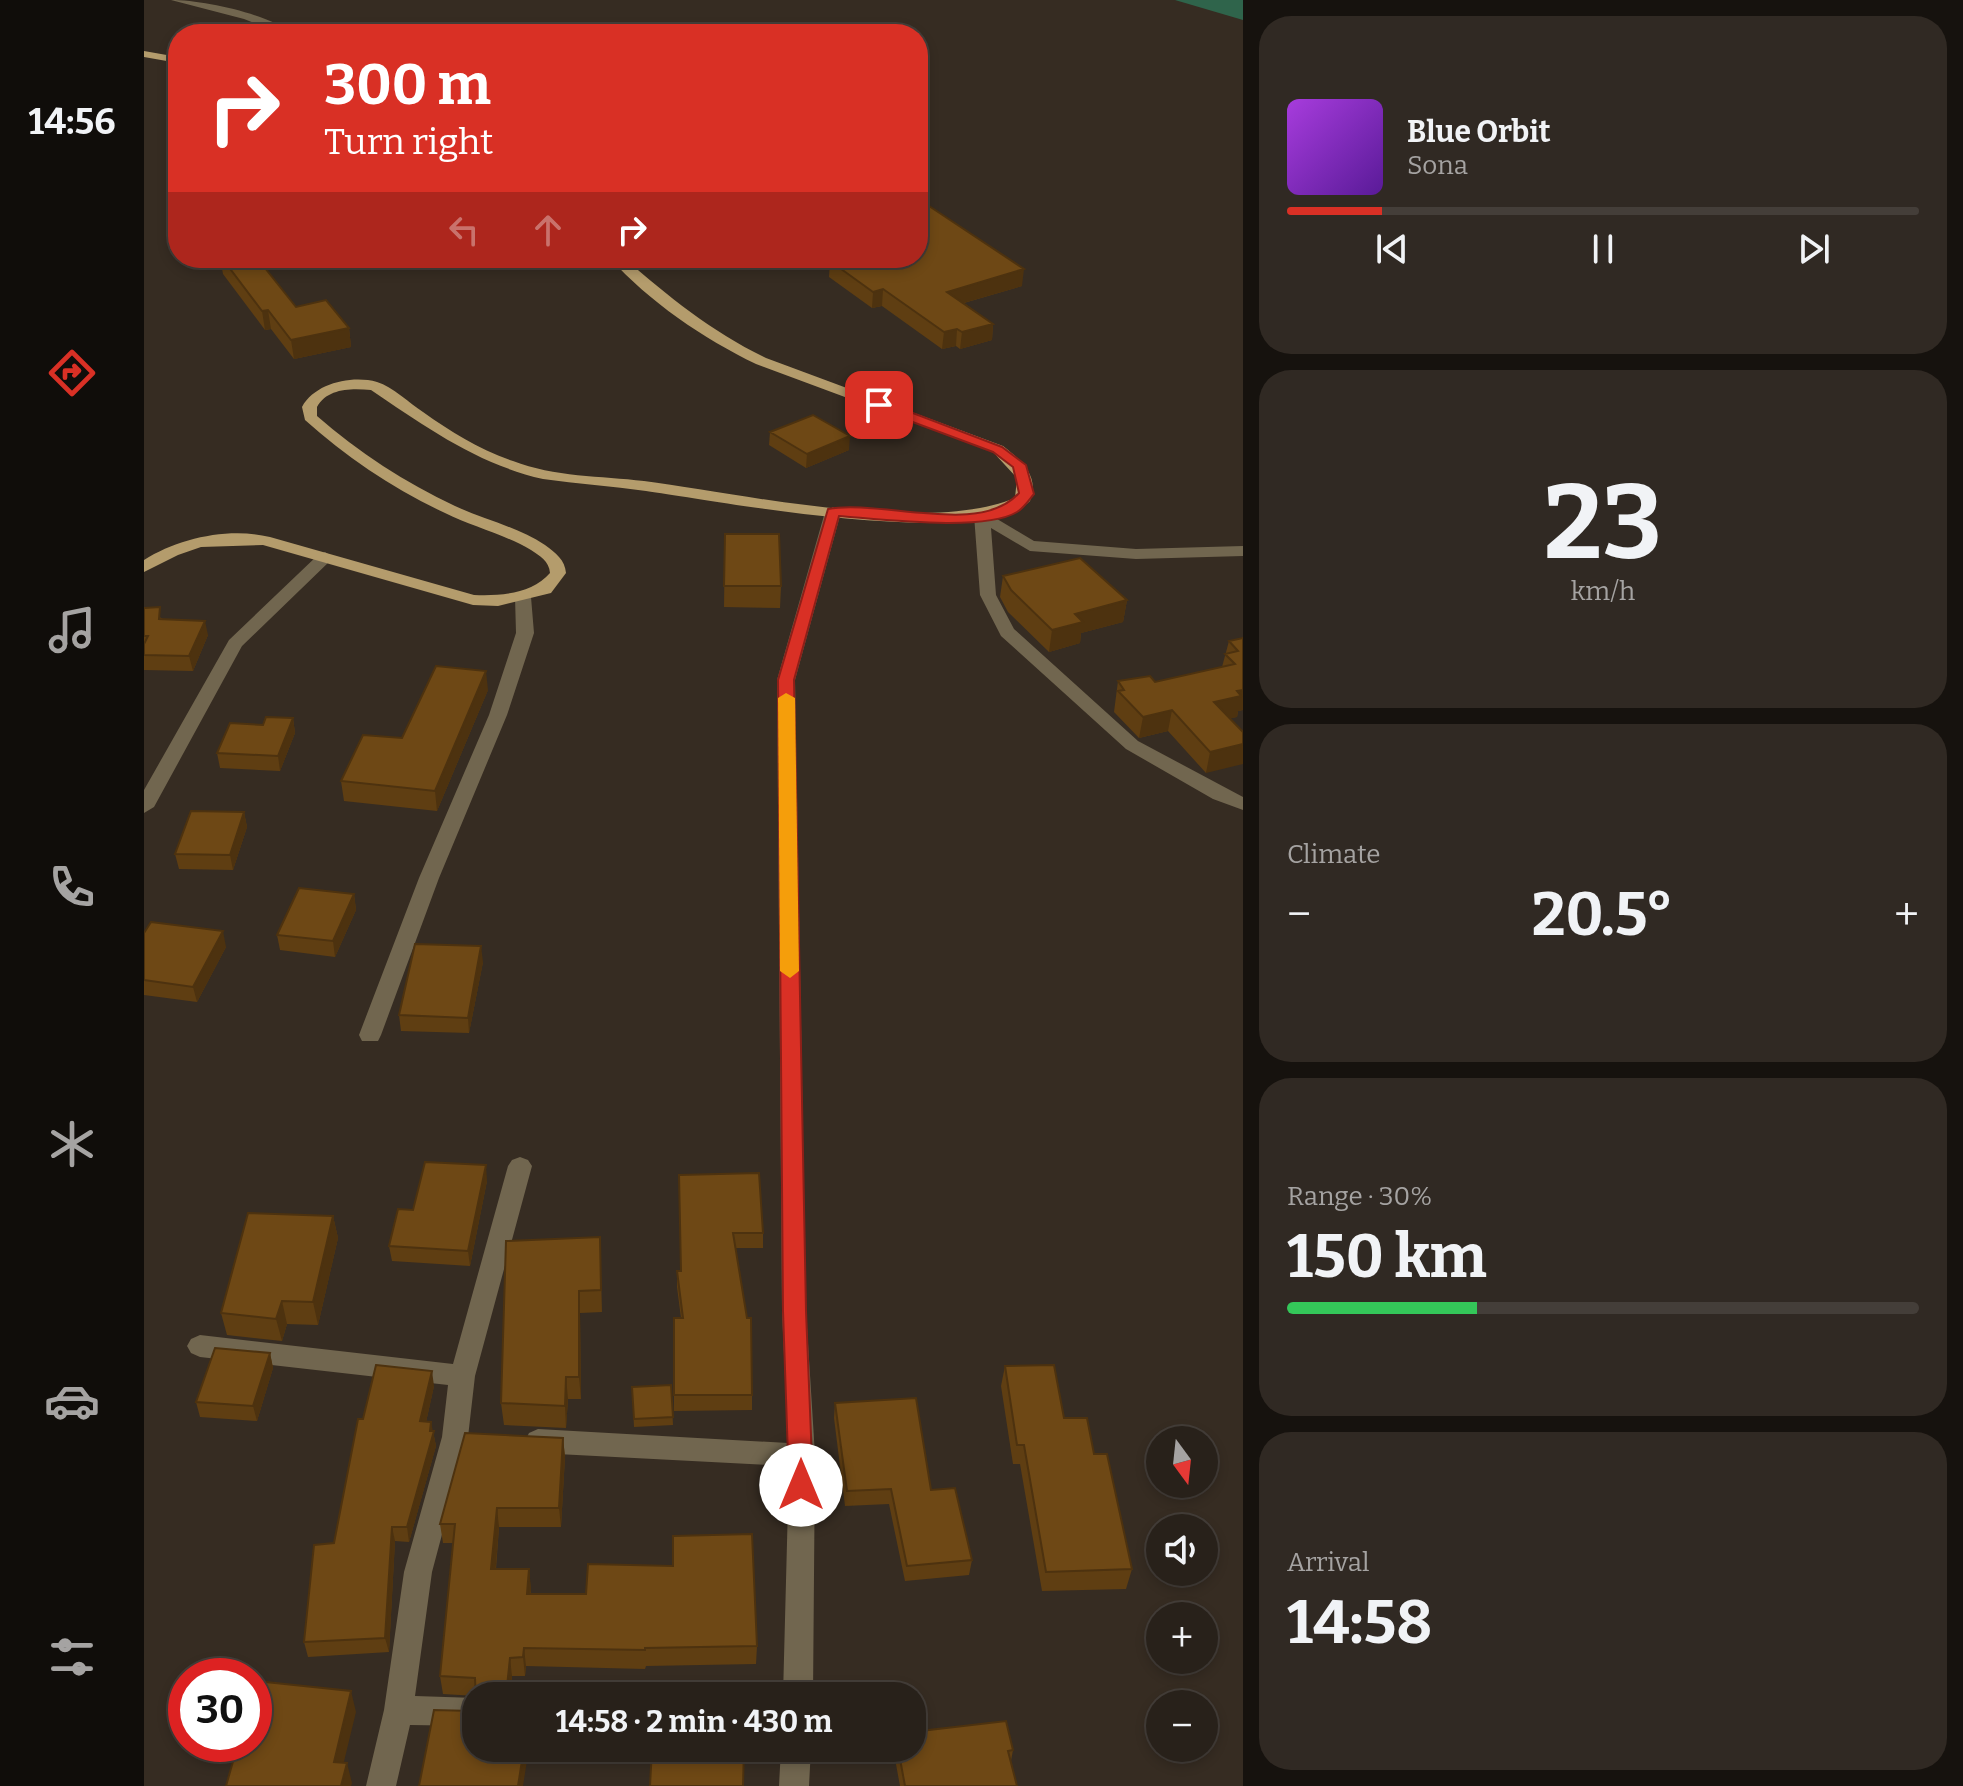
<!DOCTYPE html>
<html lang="en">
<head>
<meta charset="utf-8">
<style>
	:root { --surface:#28211a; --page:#302923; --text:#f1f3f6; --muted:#a5a3a2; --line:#443e39; --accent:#d93025 }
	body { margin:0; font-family:Bitter,serif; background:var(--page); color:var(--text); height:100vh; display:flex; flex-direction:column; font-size:30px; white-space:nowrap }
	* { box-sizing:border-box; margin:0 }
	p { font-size:26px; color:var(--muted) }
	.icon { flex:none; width:44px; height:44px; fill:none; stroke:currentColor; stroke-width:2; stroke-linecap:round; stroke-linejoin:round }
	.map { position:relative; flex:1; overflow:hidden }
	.panel { display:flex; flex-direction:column; gap:16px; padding:16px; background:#16120e; width:720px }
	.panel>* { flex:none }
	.top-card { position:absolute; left:24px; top:24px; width:760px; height:244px; border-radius:32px; box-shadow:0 4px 12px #0003,0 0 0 2px var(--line); background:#d93025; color:#fff; overflow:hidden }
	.needle { width:52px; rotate:165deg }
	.fabs { position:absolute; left:1002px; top:1426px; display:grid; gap:16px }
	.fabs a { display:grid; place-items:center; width:72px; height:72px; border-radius:50%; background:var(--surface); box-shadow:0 4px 12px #0003,0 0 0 2px var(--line); font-size:40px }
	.speed { position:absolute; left:24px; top:1658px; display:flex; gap:16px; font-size:40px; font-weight:700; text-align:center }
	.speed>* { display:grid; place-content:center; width:104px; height:104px; border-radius:50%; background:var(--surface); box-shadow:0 4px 12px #0003,0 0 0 2px var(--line); line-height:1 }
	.speed .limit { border:12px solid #d22; background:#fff; color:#111 }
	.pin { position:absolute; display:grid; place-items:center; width:68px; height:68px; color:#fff; margin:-34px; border-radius:16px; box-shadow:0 4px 12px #0006 }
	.me { position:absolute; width:88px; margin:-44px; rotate:0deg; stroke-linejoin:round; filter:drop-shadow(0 0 6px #0008) }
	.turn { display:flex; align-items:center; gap:28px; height:168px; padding:0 24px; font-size:36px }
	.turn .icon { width:104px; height:104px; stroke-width:2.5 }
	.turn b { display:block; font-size:56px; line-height:68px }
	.lanes { display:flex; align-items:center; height:76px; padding:0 24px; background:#0003; justify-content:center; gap:40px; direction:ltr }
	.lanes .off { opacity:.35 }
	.big { font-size:60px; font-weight:700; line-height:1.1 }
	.panel .widget { flex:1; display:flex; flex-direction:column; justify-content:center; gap:12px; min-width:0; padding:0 28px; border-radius:32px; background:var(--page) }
	.panel .dial { align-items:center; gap:0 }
	.dial b { font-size:104px; line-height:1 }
	.song { display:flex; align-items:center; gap:24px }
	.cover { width:96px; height:96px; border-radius:12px; background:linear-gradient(135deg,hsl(280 70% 55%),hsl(270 70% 35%)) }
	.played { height:8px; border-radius:4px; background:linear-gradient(90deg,var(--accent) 15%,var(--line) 15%) }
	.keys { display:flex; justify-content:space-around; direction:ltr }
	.heat { display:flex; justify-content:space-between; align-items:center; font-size:44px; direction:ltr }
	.charge { height:12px; border-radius:6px; background:linear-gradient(90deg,#34c759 30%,var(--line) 0) }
	.trip { position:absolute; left:318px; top:1682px; width:464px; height:80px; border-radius:32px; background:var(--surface); box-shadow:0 4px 12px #0003,0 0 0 2px var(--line); font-weight:700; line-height:80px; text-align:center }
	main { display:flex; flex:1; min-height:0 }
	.tab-bar { display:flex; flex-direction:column; width:144px; justify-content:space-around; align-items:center; background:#100d0a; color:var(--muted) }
	.tab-bar .icon { width:56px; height:56px }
	.tab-bar .active { color:var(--accent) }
	.tab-bar b { font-size:36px; color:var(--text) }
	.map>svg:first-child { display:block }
</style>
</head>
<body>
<main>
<nav class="tab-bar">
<b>14:56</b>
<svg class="icon active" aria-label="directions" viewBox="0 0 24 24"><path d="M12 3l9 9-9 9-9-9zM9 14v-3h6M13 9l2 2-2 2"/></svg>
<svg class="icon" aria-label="music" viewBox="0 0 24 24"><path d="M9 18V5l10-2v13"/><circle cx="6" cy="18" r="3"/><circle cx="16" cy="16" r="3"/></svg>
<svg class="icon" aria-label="phone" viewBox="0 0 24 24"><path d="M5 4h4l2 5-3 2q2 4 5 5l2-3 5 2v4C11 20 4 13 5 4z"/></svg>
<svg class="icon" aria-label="climate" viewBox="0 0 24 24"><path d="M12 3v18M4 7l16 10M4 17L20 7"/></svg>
<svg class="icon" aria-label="car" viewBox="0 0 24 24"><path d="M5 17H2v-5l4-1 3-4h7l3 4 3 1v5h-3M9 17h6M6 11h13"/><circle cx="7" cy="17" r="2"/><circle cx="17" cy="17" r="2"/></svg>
<svg class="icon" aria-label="filters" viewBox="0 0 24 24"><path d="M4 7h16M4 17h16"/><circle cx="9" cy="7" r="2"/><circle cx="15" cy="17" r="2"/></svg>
</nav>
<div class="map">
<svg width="1099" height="1786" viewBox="0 0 1099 1786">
	<rect width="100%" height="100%" fill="#362c22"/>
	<path fill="#2f644b" d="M1031 0H1099V20Z"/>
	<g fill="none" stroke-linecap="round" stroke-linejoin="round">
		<path fill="#71664f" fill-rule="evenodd" d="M27 0C61 0 123 14 151 34H137L100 19Z
			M689 507 697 512 651 680 662 1311 671 1455 669 1696H639L645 1466 394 1453 385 1449 381 1441 385 1433 394 1429 644 1443 638 1311 633 680 681 512Z
			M838 510 890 541 992 549 1099 546V556L992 559 886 551 847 528 852 595 870 629 994 741 1099 797V810L1069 799 982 749 857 636 836 595 830 515Z
			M181 552 189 557 187 560 98 646 10 807 0 813V790L85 640 175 554Z
			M379 592 387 597 390 633 363 715 295 878 237 1035 234 1041H218L215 1035 275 878 345 715 372 633 371 597Z
			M376 1157 384 1160 388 1166 331 1376 324 1437 288 1572 271 1696 332 1698V1726L266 1725 252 1786H222L240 1710 260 1572 298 1437 304 1385 56 1357 47 1353 43 1346 47 1339 56 1335 309 1364 364 1166 368 1160Z
			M637 1748H667L665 1786H635Z"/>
		<path fill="#b49c6c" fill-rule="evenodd" d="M0 51 34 57V63L0 57Z
			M466 258H480C525 297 568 332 622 358L859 446C877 460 896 476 886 501 835 551 574 501 502 491 468 486 433 484 399 479 333 464 282 427 227 390 208 388 183 388 173 407V416C214 452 262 483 311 506 341 520 374 527 401 545 412 553 421 560 422 573L407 593 354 606 329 605 119 545 57 547 34 555 0 572V560C35 538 85 527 126 537L330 595C357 596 388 594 406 573 405 561 396 556 387 550 360 534 329 527 301 513 251 490 202 457 161 420L158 407C171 383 208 375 233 382 249 387 265 403 279 412 307 432 336 450 369 461 410 477 457 476 500 481 599 494 781 535 871 498L873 478 849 452 612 364C560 339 504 301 466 258Z"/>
	</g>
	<path fill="#5f3e12" d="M76 258H113L152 307 205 328 207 347 150 359 127 329 121 330 79 274Z
		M686 261 878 286 820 303 849 324 848 340 816 349 812 346 798 349 738 306 728 308 685 277Z
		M626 432 705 450 662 468 625 445Z
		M581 534 637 586 636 608 580 607Z
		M859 576 983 600 979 622 937 633 936 643 905 652 864 612 856 597Z
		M0 608 19 619 64 635 49 671 0 670Z
		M1099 638V710L1094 711 1093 717 1086 718 1062 773 1024 731 995 738 970 712 974 681 1011 682 1078 667 1085 641Z
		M344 690 293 811 200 801 197 781 258 738Z
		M149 718 151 733 136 771 76 768 73 753 119 725Z
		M100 812 103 827 89 870 35 869 31 854Z
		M210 894 212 910 191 957 136 950 133 935Z
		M0 933 82 947 53 1002 0 995Z
		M339 962 325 1033 257 1031 255 1015Z
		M535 1175 619 1233V1248H592L608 1395V1410L530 1411V1318H537L533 1287V1271H537Z
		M343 1181 326 1266 248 1261 245 1246 269 1210Z
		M189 1216 194 1238 174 1325 143 1324 138 1341 83 1335 77 1313Z
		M456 1237 458 1312 436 1313 437 1399H424L422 1428 360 1425 357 1403Z
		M126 1353 129 1368 113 1421 56 1417 52 1402Z
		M861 1366 920 1418 950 1454 988 1569 982 1589 898 1591 876 1464H869L857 1386Z
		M527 1385 529 1425 490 1427 488 1387Z
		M290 1386 282 1422 289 1431 292 1446 265 1542 251 1541 245 1652 164 1657 160 1642 190 1543 219 1419Z
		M691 1403 787 1490 828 1560 825 1575 761 1581 745 1504 701 1506 690 1418Z
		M419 1438 421 1457 417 1527H355L352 1569H385L387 1594 613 1646 612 1664 502 1666 501 1669 382 1666 381 1676H368L366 1696H332L299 1694 296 1676 309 1543H299L296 1524Z
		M749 1748 869 1750 867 1761 873 1786H756Z"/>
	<path fill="#4d320f" d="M880 269 878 286 802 308 803 292Z
		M739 289 738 306 728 308 729 292Z
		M124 310 127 329 121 330 118 311Z
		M849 324 848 340 816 349 818 332Z
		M205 328 207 347 150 359 147 340Z
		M813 329 812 346 798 349 800 332Z
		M706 436 705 450 662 468 663 454Z
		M983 600 979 622 937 633 936 643 905 652 908 630 931 614Z
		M61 621 64 635 49 671 45 656Z
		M342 671 344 690 293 811 291 791Z
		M1099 690V710L1094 711 1093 717 1066 723 1070 702Z
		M1028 710 1024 731 995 738 999 717Z
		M149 718 151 733 136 771 134 756Z
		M1099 744V764L1062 773 1066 752Z
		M100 812 103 827 89 870 86 855Z
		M210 894 212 910 191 957 189 941Z
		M79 931 82 947 53 1002 49 987Z
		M337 946 339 962 325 1033 324 1018Z
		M342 1165 343 1181 326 1266 324 1251Z
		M189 1216 194 1238 174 1325 169 1302Z
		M435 1291 436 1313 437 1399 435 1377Z
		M138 1301 143 1324 138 1341 132 1319Z
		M126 1353 129 1368 113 1421 109 1406Z
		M288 1371 290 1386 279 1436 276 1421Z
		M422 1377 424 1399 422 1428 421 1406Z
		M287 1422 292 1446 265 1542 263 1527Z
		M419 1438 421 1457 417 1527 415 1508Z
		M353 1508 355 1527 350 1588 347 1569Z
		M248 1527 251 1541 245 1652 241 1638Z
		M385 1569 387 1588 385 1613 383 1594Z
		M380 1648 382 1666 381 1676 379 1657Z
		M366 1658 368 1676 366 1696H362Z
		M207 1691 212 1712 195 1782 190 1762Z
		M380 1748H385L379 1786H374Z
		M203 1763 208 1783 207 1786H197Z"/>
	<path fill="#6e4815" stroke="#4d320f" stroke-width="2" d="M366 31 403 34H363Z
		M779 202 880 269 803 292 849 324 818 332 813 329 800 332 739 289 729 292 686 261 697 258H774V203Z
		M78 258H113L152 307 182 300 205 328 147 340 124 310 118 311Z
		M669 415 706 436 663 454 626 432Z
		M581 534H635L637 586H580Z
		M936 558 983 600 931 614 939 622 908 630 867 590 859 576Z
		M16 607 15 619 61 621 45 656 0 655V644L4 636H0V608Z
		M1099 638V690L1093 691 1097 696 1070 702 1099 732V744L1066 752 1028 710 999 717 974 691 980 690 974 681 1006 676 1011 682 1091 664 1081 654 1094 651 1085 641Z
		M292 666 342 671 291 791 197 781 219 735 258 738Z
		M122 717 149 718 134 756 73 753 86 723 119 725Z
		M47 811 100 812 86 855 31 854Z
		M155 888 210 894 189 941 133 935Z
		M7 922 79 931 49 987 0 980V933Z
		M271 944 337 946 324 1018 255 1015Z
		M281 1162 342 1165 324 1251 245 1246 254 1209 269 1210Z
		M615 1173 619 1233H589L603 1318H607L608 1395H530V1318H539L533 1271H537L535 1175Z
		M104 1213 189 1216 169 1302 138 1301 132 1319 77 1313Z
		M456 1237 457 1290 435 1291V1377H422L421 1406 357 1403 362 1241Z
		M71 1348 126 1353 109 1406 52 1402Z
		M232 1365 288 1371 276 1421 287 1422 286 1431H290L263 1527H248L241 1638 160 1642 170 1545 190 1543 214 1419H219Z
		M910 1365 920 1418H943L950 1454H963L988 1569 902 1572 880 1445H873L861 1366Z
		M527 1385 529 1417 490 1419 488 1387Z
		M772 1398 787 1490 811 1488 828 1560 763 1566 747 1489 703 1491 691 1403Z
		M321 1433 419 1438 415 1508H353L347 1569H385L383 1594H442L444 1564 529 1566V1536L608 1534 613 1646 501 1648V1650L380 1648 379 1657 366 1658 362 1696H332V1705L331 1678 296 1676 311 1524H296Z
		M112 1681 207 1691 190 1762 203 1763 197 1786H82L94 1744H110V1687Z
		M332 1708V1748H380L374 1786H275L290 1710 329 1711Z
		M862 1721 869 1750 864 1751 873 1786H761L754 1748H768V1732Z
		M508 1748H600L599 1786H506Z"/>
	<path fill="#d93025" stroke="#8d1f18" stroke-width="2" d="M731 402H740L858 447 882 465 890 494C885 500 880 508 873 512 840 532 736 519 695 516L650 680 662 1311 669 1485 666 1493 657 1496 649 1493 645 1485 639 1311 634 680 684 509C737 499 836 537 875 493L869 467 849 452 731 408Z"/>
	<path fill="#f59e0b" d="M642 693 651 698 655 971 646 978 636 971 634 698Z"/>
</svg>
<div class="fabs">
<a><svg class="needle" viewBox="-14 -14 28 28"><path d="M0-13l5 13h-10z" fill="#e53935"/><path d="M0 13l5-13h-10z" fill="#a5a3a2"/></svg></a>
<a><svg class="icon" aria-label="sound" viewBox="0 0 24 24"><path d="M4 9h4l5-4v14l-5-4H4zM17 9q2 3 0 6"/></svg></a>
<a>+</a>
<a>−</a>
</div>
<div class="speed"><div class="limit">30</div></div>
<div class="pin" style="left:735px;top:405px;background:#d93025"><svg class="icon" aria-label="arrive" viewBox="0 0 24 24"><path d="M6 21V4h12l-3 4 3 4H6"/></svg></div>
<svg class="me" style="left:657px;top:1485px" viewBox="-20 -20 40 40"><circle r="19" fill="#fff"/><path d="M0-13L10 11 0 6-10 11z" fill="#d93025"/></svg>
<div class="trip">14:58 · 2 min · 430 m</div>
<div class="top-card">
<div class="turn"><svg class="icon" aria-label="right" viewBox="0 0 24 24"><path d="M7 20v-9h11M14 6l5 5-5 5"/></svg><div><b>300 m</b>Turn right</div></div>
<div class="lanes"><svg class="icon off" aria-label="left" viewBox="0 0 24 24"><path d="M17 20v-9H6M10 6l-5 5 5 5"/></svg><svg class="icon off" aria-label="ahead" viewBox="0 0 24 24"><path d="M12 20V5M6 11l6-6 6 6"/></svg><svg class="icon" aria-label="right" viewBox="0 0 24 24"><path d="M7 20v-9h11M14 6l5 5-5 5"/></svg></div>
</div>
</div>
<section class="panel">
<div class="widget">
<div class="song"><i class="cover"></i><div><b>Blue Orbit</b><p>Sona</p></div></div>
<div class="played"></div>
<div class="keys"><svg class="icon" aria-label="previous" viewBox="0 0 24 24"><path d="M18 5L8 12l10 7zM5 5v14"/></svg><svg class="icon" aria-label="pause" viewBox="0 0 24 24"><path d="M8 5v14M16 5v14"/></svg><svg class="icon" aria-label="next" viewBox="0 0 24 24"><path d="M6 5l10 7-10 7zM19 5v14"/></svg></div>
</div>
<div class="widget dial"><b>23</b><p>km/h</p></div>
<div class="widget"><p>Climate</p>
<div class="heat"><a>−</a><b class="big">20.5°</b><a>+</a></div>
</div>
<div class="widget"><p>Range · 30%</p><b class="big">150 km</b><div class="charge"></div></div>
<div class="widget"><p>Arrival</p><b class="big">14:58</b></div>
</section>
</main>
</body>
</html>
